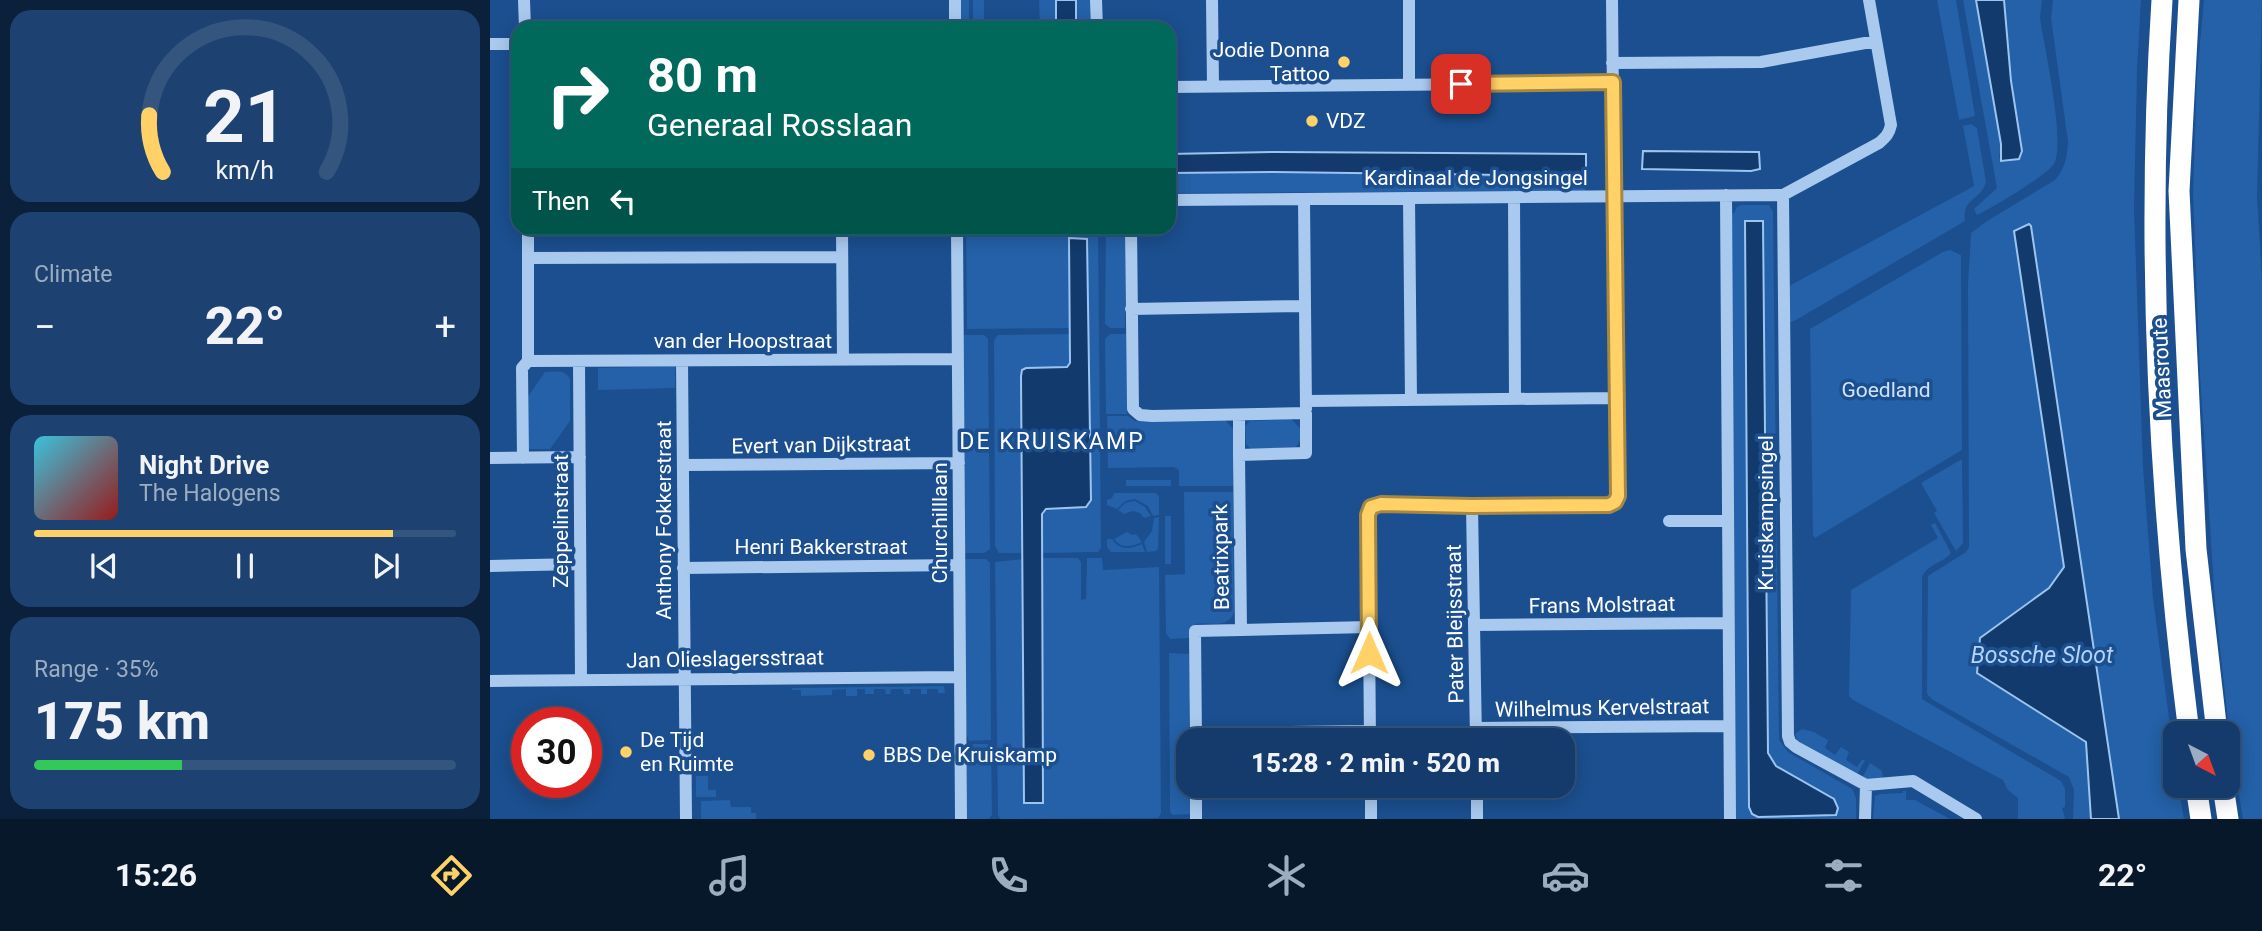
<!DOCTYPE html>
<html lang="en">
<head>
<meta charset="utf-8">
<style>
	:root { --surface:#143b6b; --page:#1d4271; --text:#f1f3f6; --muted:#9dadc1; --line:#33557e; --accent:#ffd166 }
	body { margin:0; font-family:Roboto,sans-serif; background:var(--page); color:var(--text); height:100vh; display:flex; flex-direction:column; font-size:26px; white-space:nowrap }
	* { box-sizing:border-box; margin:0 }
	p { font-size:23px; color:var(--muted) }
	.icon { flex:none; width:38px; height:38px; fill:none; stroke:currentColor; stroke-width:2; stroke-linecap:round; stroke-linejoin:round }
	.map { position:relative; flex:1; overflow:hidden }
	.details { display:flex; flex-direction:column; gap:10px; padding:10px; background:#0b203b; width:490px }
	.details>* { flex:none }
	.guide { position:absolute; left:21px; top:21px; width:665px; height:214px; border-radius:21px; box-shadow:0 4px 18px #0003,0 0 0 2px var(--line); background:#00695c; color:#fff; overflow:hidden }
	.needle { width:46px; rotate:139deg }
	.buttons { position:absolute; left:1673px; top:721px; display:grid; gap:14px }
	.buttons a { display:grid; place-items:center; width:77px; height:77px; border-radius:14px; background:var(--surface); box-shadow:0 4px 18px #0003,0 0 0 2px var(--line); font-size:35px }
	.speed { position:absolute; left:21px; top:707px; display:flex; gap:14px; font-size:35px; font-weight:700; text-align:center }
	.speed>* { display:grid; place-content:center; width:91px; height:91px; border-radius:50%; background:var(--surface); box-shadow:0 4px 18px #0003,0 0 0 2px var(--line); line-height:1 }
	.speed .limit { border:10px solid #d22; background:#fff; color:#111 }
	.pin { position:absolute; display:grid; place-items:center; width:60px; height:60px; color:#fff; margin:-30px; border-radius:14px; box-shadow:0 4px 10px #0006 }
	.me { position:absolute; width:77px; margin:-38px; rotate:0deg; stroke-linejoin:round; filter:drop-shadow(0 0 5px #0008) }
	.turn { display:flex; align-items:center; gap:24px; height:147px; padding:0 21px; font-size:32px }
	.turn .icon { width:91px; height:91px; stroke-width:2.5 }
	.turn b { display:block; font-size:49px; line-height:60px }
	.then { display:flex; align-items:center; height:66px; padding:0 21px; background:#0003; gap:14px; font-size:26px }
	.big { font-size:52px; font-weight:800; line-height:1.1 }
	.details .tile { flex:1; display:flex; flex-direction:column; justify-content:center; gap:10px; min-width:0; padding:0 24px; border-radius:21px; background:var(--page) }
	.details .dial { align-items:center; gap:0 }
	.dial svg { height:182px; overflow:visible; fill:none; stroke:var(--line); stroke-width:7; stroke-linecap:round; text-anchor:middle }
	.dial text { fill:var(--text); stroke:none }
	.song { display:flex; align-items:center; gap:21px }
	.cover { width:84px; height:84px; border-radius:10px; background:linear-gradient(135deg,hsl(190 70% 55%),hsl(0 70% 35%)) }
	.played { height:7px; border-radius:4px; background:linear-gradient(90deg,var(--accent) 85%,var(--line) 85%) }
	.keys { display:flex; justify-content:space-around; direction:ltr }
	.heat { display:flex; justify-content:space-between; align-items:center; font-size:38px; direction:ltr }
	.charge { height:10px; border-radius:5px; background:linear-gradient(90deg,#34c759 35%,var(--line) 0) }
	.trip { position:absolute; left:686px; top:728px; width:399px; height:70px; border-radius:21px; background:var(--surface); box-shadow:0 4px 18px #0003,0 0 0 2px var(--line); font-weight:800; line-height:70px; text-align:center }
	.tab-bar { display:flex; height:112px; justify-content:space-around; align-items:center; background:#08182b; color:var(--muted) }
	.tab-bar .icon { width:49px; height:49px }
	.tab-bar .current { color:var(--accent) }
	.tab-bar b { font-size:32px; color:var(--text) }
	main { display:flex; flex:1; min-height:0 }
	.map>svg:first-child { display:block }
</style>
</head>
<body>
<main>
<section class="details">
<div class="tile dial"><svg viewBox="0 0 100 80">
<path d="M14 69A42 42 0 1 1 86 69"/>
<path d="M14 69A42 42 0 0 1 8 44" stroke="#ffd166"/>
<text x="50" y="56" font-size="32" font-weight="700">21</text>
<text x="50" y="72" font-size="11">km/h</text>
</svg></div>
<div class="tile"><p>Climate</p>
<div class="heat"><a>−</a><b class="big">22°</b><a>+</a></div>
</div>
<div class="tile">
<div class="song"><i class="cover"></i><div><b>Night Drive</b><p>The Halogens</p></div></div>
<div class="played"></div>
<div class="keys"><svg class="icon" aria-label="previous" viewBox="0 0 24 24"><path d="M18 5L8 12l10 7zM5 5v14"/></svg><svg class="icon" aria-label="pause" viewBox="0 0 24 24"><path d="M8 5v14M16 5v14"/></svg><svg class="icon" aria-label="next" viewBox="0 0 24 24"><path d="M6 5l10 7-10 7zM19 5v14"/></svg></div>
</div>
<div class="tile"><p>Range · 35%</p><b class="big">175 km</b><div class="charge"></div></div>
</section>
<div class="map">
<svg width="1772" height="819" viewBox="0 0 1772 819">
	<rect width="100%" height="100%" fill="#1b4f8f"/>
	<path fill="#2461a8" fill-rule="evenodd" d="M470 0H479V28H470Z
		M483 0H494V28H483Z
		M549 0H566V28H550Z
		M586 0H603V28H586Z
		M1447 0H1466L1485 116 1469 120Z
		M1473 0H1486L1511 144 1509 158 1532 151 1521 81 1514 0H1552L1550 18C1554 45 1576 144 1564 164 1557 175 1501 209 1487 215L1484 209 1507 188Z
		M1563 0H1651L1647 71 1644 208 1653 467 1663 598 1685 763V786H1688L1694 819H1629L1539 224 1524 232 1574 567 1559 588 1490 638 1487 673 1596 742 1601 819H1583L1584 790 1579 777 1443 700 1437 694 1438 576 1476 552 1479 547 1478 284 1481 233 1497 221 1565 180C1575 168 1577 158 1578 142L1561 18Z
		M1714 0H1772L1767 197 1772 280V819H1753L1741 748 1725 602 1710 374 1703 193 1707 75Z
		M1481 124 1487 128 1496 182C1491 201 1472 197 1475 221L1306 320 1298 323 1297 287 1484 186 1473 126Z
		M784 172 1095 176V191L679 193V173Z
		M1251 205H1279L1283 211 1289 740 1298 752 1362 789 1366 798V819H1245L1240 213H1244L1247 207ZM1255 221 1273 222 1278 753 1286 766 1348 812 1345 815 1268 817 1259 807Z
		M476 228H608L611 548 608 552 552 553 553 511 596 507 579 239 580 328 477 329Z
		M616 228H635V328H620L615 324Z
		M1460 250 1471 255 1472 450 1325 538 1323 535 1320 329 1453 252Z
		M580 334V363L577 367 536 368 532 370 533 553H509L505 546 504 340 508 335Z
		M620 334H636L637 414H616L615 339Z
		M473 335H494L498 339 500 549 494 553H475Z
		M185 366V388L108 390V368Z
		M55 372C65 372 75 369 80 379V421L60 449H37V398Z
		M617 416H638L645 421 735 420 743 429V486H689V470L684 467 618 468Z
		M801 419 810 428 811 439 806 447 761 449 756 444 755 426 760 421Z
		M1472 459 1473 543 1466 551 1444 513 1447 511 1431 483Z
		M636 480H681V486H636Z
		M694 492H743L744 612C739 629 720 622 706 624L702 627 699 638 680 639 676 633 675 575 695 574Z
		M624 493H666L669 497V515L663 516 658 506 645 499 635 501 627 509 617 505V500L622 498Z
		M645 501 655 507 661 516 654 518 650 513 643 511 634 514 628 510 635 503Z
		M675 516H681V564H675Z
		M669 517 668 549 666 551 657 552 654 542 662 531 664 518Z
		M1445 523 1461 553C1453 563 1437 564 1432 577V699L1571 781 1575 789V807L1572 808 1575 819H1528V798L1518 790 1513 780 1363 700 1359 696 1361 590 1448 538 1441 525Z
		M637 532 642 535 646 534 652 542C641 547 631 549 624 539Z
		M617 539H622C630 551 641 549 652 544L655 552H621L617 547Z
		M552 558H588L591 562V600L596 599 597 558H612L613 570 669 567 671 813 668 818 511 819 508 816 505 562 533 559 534 802H553Z
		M475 559H496L500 563 501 740 479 741 476 733Z
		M679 653 701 654 698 786H701V814L682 815 680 811Z
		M454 686 455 693H448V689H437V694H431V689H420V694H414L413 689H401L400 694H396L395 689H384V694H375V689H367V696H356V689L342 690V695L311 696V690H302V688Z
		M1312 729 1324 732 1338 740 1335 748 1345 755 1351 747 1359 752 1356 760 1367 767 1372 760H1375L1367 775 1308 742 1305 734Z
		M479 744H501L502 815 499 819H477V752Z
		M219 759H237L238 770H206V763L218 762Z
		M1380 763 1392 771 1393 778 1377 780 1372 778Z
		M206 776H218V790H226V797H206Z
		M1413 791H1416V800H1425L1460 819H1383L1385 796 1390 794 1413 793Z
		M240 800 241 807H261V813H266V819H211V801Z"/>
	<path fill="#123a6d" stroke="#9cc4f0" stroke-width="2" d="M566 0H586V28H566Z
		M1486 0H1514L1521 81 1532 151 1529 159 1511 161V144Z
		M1153 151 1269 152 1270 169 1261 171 1152 169Z
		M784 152 1096 154V176L784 172 679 173V154Z
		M1255 221H1273L1278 753 1286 766 1344 799 1348 808 1346 815 1268 817 1262 814 1259 807Z
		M1539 224 1541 226 1629 819H1601L1596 742 1487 673 1490 638 1559 588 1574 567 1524 231Z
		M579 238 597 239 601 500 596 507 556 509 552 514 553 803H534L531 376 532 370 536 368 577 367 580 363Z"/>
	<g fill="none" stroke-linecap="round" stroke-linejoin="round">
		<path stroke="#a9c9ee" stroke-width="12" d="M34 0 35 28
			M465 0V28
			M606 0 607 28
			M722 0 723 86
			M919 0V85
			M0 44H28
			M1122 63 1271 62 1386 41
			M679 87 1123 83
			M1236 195 1240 819
			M1293 195 1298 736 1300 742 1306 747 1376 785 1375 819
			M1024 197 1025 399
			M919 198 921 400
			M814 199 816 409
			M679 200 1293 195 1389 143C1396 137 1399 134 1401 125L1379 0
			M352 228 353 360
			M467 228 471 819
			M641 228 643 409 650 415 662 416 816 413V453L749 455V415
			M38 258 352 257
			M641 309 815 306
			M38 361 468 359
			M89 361 91 680
			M192 361 196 819
			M816 401 1126 398
			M0 458 90 457
			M33 458 32 368 38 361V228
			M193 465 469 463
			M982 506 986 740
			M1179 521H1238
			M0 566 90 564
			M193 568 469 565
			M986 625 1238 623
			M751 630 879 627
			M0 681 470 677
			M986 728 1239 726
			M706 733 880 731
			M706 740 705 631 751 630 749 455
			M880 740 878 515 881 507 891 504 982 506 1119 505 1127 500 1122 0
			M1376 785 1423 781 1486 819
			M706 786V819
			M881 786V819
			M987 786V819"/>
		<path stroke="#fff" stroke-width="21" d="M1672 0C1656 245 1668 490 1699 733
			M1699 0 1689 191 1706 549 1727 733
			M1706 786 1711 819
			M1733 786 1738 819"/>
	</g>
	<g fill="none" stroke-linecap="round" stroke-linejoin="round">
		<defs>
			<path id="route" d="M879 653 878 515 881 507 891 504 982 506 1119 505 1125 502 1128 496 1123 82 971 84"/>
		</defs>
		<use href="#route" stroke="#a68842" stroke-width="18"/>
		<use href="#route" stroke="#ffd166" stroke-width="12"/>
	</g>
	<g fill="#ffd166" stroke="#1b4f8f" stroke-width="2.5">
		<circle cx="854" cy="62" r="7"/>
		<circle cx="822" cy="121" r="7"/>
		<circle cx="136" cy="752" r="7"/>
		<circle cx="379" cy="755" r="7"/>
	</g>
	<g text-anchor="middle" stroke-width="7" stroke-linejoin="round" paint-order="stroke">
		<g font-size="21" fill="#fff" stroke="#1b4f8f" text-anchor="start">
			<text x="840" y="57" text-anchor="end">Jodie Donna<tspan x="840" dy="24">Tattoo</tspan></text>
			<text x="836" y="128">VDZ</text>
			<text x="150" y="747">De Tijd<tspan x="150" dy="24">en Ruimte</tspan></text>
			<text x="393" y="762">BBS De Kruiskamp</text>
		</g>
		<g font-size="21" fill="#fff" stroke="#1b4f8f">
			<text x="986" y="185">Kardinaal de Jongsingel</text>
			<text x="253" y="348">van der Hoopstraat</text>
			<text transform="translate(1672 368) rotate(-93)" y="7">Maasroute</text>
			<text transform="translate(331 445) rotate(-1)" y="7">Evert van Dijkstraat</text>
			<text transform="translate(1276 513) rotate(-90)" y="7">Kruiskampsingel</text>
			<text transform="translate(174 520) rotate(-90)" y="7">Anthony Fokkerstraat</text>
			<text transform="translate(71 521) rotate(-90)" y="7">Zeppelinstraat</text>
			<text transform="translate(450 523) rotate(-90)" y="7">Churchilllaan</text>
			<text x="331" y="554">Henri Bakkerstraat</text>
			<text transform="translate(731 557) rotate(-91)" y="7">Beatrixpark</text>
			<text transform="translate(1112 605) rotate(-1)" y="7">Frans Molstraat</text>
			<text transform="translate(965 624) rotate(-91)" y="7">Pater Bleijsstraat</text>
			<text transform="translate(235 659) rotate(-1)" y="7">Jan Olieslagersstraat</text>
			<text transform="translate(1112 708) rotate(-1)" y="7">Wilhelmus Kervelstraat</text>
		</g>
		<g font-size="21" fill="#cfe3fa" stroke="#1b4f8f">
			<text x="1396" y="397">Goedland</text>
		</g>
		<g font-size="23" letter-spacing="2" fill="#fff" stroke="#1b4f8f">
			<text x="562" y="449">DE KRUISKAMP</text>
		</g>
		<g font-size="23" font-style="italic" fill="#b5d3f5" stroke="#1b4f8f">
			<text x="1552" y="663">Bossche Sloot</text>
		</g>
	</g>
</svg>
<div class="buttons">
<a><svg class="needle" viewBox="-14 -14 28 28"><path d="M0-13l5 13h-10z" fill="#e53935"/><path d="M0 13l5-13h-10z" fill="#9dadc1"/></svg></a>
</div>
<div class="speed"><div class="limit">30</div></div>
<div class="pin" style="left:971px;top:84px;background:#d93025"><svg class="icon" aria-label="arrive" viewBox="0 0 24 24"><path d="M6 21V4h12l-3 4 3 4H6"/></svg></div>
<svg class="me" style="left:879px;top:653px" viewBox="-20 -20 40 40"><path d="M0-17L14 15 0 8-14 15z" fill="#ffd166" stroke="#fff" stroke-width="4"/></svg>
<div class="trip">15:28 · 2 min · 520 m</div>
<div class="guide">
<div class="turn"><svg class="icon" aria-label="right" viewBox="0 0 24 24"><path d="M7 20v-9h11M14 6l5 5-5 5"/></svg><div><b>80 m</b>Generaal Rosslaan</div></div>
<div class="then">Then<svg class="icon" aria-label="left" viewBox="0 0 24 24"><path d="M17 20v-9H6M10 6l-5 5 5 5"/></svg></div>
</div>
</div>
</main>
<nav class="tab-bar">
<b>15:26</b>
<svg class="icon current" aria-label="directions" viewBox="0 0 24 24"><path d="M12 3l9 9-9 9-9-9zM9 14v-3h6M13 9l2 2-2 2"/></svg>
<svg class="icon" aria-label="music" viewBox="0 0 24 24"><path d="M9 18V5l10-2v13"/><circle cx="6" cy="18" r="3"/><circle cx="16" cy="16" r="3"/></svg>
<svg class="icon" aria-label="phone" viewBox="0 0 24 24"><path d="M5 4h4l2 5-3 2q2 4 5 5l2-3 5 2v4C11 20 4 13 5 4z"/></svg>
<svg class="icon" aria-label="climate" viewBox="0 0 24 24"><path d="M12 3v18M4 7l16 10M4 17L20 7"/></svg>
<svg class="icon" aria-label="car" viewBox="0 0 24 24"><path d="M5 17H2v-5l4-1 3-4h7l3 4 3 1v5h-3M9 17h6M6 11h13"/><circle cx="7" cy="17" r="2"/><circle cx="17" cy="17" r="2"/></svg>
<svg class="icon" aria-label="filters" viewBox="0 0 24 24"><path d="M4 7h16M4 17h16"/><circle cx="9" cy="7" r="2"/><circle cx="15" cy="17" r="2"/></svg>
<b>22°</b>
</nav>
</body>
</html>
